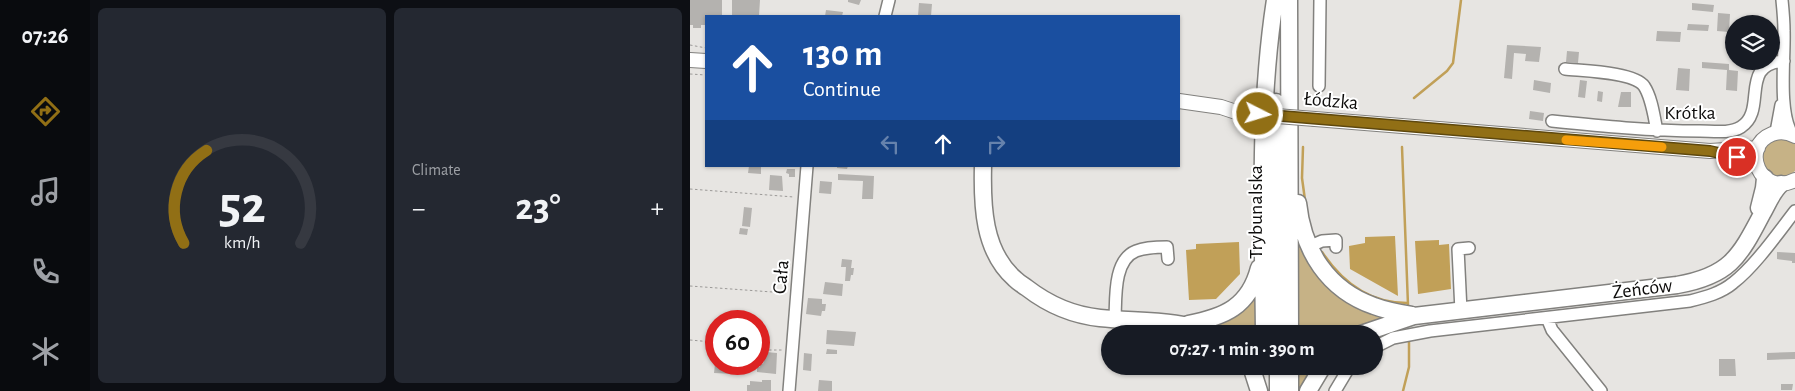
<!DOCTYPE html>
<html lang="en">
<head>
<meta charset="utf-8">
<style>
	:root { --surface:#171b24; --page:#242831; --text:#f1f3f6; --muted:#9ea1a6; --line:#363941; --accent:#916f15 }
	body { margin:0; font-family:"Alegreya Sans",sans-serif; background:var(--page); color:var(--text); height:100vh; display:flex; flex-direction:column; font-size:19px; white-space:nowrap }
	* { box-sizing:border-box; margin:0 }
	p { font-size:16px; color:var(--muted) }
	.icon { flex:none; width:28px; height:28px; fill:none; stroke:currentColor; stroke-width:2; stroke-linecap:round; stroke-linejoin:round }
	.map { position:relative; flex:1; overflow:hidden }
	.sheet { display:flex; flex-direction:column; gap:8px; padding:8px; background:#0d0f14; width:600px }
	.sheet>* { flex:none }
	.banner { position:absolute; left:15px; top:15px; width:475px; height:152px; border-radius:0px; box-shadow:0 1px 4px #0004; background:#1a4fa0; color:#fff; overflow:hidden }
	.controls { position:absolute; left:1035px; top:15px; display:grid; gap:10px }
	.controls a { display:grid; place-items:center; width:55px; height:55px; border-radius:50%; background:var(--surface); box-shadow:0 1px 4px #0004; font-size:25px }
	.speed { position:absolute; left:15px; top:310px; display:flex; gap:10px; font-size:25px; font-weight:700; text-align:center }
	.speed>* { display:grid; place-content:center; width:65px; height:65px; border-radius:50%; background:var(--surface); box-shadow:0 1px 4px #0004; line-height:1 }
	.speed .limit { border:8px solid #d22; background:#fff; color:#111 }
	.pin { position:absolute; display:grid; place-items:center; width:42px; height:42px; color:#fff; margin:-21px; border:2px solid #fff; border-radius:50%; box-shadow:0 1px 5px #0007 }
	.me { position:absolute; width:55px; margin:-28px; rotate:95deg; stroke-linejoin:round; filter:drop-shadow(0 0 4px #0008) }
	.turn { display:flex; align-items:center; gap:18px; height:105px; padding:0 15px; font-size:22px }
	.turn .icon { width:65px; height:65px; stroke-width:2.5 }
	.turn b { display:block; font-size:35px; line-height:42px }
	.lanes { display:flex; align-items:center; height:48px; padding:0 15px; background:#0003; justify-content:center; gap:25px; direction:ltr }
	.lanes .off { opacity:.35 }
	.big { font-size:38px; font-weight:700; line-height:1.1 }
	.sheet .card { flex:1; display:flex; flex-direction:column; justify-content:center; gap:8px; min-width:0; padding:0 18px; border-radius:8px; background:var(--page) }
	.sheet .dial { align-items:center; gap:0 }
	.dial svg { height:130px; overflow:visible; fill:none; stroke:var(--line); stroke-width:7; stroke-linecap:round; text-anchor:middle }
	.dial text { fill:var(--text); stroke:none }
	.heat { display:flex; justify-content:space-between; align-items:center; font-size:28px; direction:ltr }
	.sheet .tiles { flex:1; display:grid; gap:8px; grid-template-columns:repeat(2,1fr) }
	.trip { position:absolute; left:411px; top:325px; width:282px; height:50px; border-radius:25px; background:var(--surface); box-shadow:0 1px 4px #0004; font-weight:700; line-height:50px; text-align:center }
	main { display:flex; flex:1; min-height:0 }
	.tabs { display:flex; flex-direction:column; width:90px; justify-content:space-around; align-items:center; background:#090b0e; color:var(--muted) }
	.tabs .icon { width:35px; height:35px }
	.tabs .selected { color:var(--accent) }
	.tabs b { font-size:22px; color:var(--text) }
	.map>svg:first-child { display:block }
</style>
</head>
<body>
<main>
<nav class="tabs">
<b>07:26</b>
<svg class="icon selected" aria-label="directions" viewBox="0 0 24 24"><path d="M12 3l9 9-9 9-9-9zM9 14v-3h6M13 9l2 2-2 2"/></svg>
<svg class="icon" aria-label="music" viewBox="0 0 24 24"><path d="M9 18V5l10-2v13"/><circle cx="6" cy="18" r="3"/><circle cx="16" cy="16" r="3"/></svg>
<svg class="icon" aria-label="phone" viewBox="0 0 24 24"><path d="M5 4h4l2 5-3 2q2 4 5 5l2-3 5 2v4C11 20 4 13 5 4z"/></svg>
<svg class="icon" aria-label="climate" viewBox="0 0 24 24"><path d="M12 3v18M4 7l16 10M4 17L20 7"/></svg>
</nav>
<section class="sheet">
<div class="tiles">
<div class="card dial"><svg viewBox="0 0 100 80">
<path d="M14 69A42 42 0 1 1 86 69"/>
<path d="M14 69A42 42 0 0 1 28 12" stroke="#916f15"/>
<text x="50" y="56" font-size="32" font-weight="700">52</text>
<text x="50" y="72" font-size="11">km/h</text>
</svg></div>
<div class="card"><p>Climate</p>
<div class="heat"><a>−</a><b class="big">23°</b><a>+</a></div>
</div>
</div>
</section>
<div class="map">
<svg width="1105" height="391" viewBox="0 0 1105 391">
	<rect width="100%" height="100%" fill="#e7e5e2"/>
	<path fill="#c6b286" d="M1092 138 1105 144V171C1080 192 1053 147 1092 138Z
		M611 242 622 261 702 318 670 328 662 334H609L608 243Z
		M566 289 569 334H536L518 324Z
		M609 366H629L615 391H609Z"/>
	<path fill="#c1a058" d="M705 236 708 296 660 269 659 246 675 243V237Z
		M749 240V245L759 244 761 289 728 294 725 241Z
		M549 242 550 274 526 299 499 300 496 250 506 249V244Z"/>
	<g fill="none" stroke-linecap="round" stroke-linejoin="round">
		<path stroke="#c1a058" stroke-width="2.5" d="M724 98 757 71 763 63 771 0
			M613 147 612 178 615 200
			M712 147 718 305
			M632 252C652 282 680 303 717 303
			M713 391 719 367V341"/>
	</g>
	<path fill="#b4b2af" d="M0 0H32V16H16V25H11V28H3V25H0Z
		M42 0H70L69 16H42Z
		M158 0H171L169 5 158 2Z
		M229 3 242 4 241 16H228Z
		M1002 3 1024 5 1023 12 1002 10Z
		M136 10 153 12 152 16H135Z
		M1028 13 1040 14 1039 32 1027 31Z
		M998 24 1019 25 1018 31 997 30Z
		M967 31 991 32 990 42 966 41Z
		M817 45 851 47 849 62 835 61 836 54 824 53 822 79 814 78Z
		M877 51 889 52 888 63 876 62Z
		M1012 62 1039 64V70L1048 71 1047 91 1036 90 1037 70 1012 68Z
		M988 68 1000 69 999 91 986 90Z
		M844 80 861 83 860 93 843 90Z
		M890 80 897 81 895 98 888 97Z
		M908 91 913 92 912 102 907 101Z
		M931 92H941V107H928Z
		M840 111 854 113 853 121 839 119Z
		M59 166H71V174L58 173Z
		M147 166H158L157 169 147 168Z
		M97 169H105V177H99V174L96 173Z
		M148 174 184 176 183 199H172L173 181 148 180Z
		M80 175 92 176 93 191 79 190Z
		M130 181 142 182 141 194 129 193Z
		M54 207 62 208 60 227 52 226Z
		M50 228 58 229 57 235 49 234Z
		M1087 252 1105 253V263H1102V261L1087 259Z
		M152 259 162 260 161 268H164L163 275H161L160 281H155L156 267H151Z
		M135 282 153 284 152 296 133 294Z
		M118 298 132 299V304H136L135 311H132L131 316 116 314Z
		M137 330 166 332 164 346 136 344Z
		M137 349 147 350V354H136Z
		M76 352 87 353 86 374 67 372V367H70V364H73Z
		M1105 352V359L1077 360V353Z
		M114 353 122 354 121 371 113 370Z
		M1029 359H1045L1046 376H1029Z
		M25 364H45L44 374 24 373Z
		M72 380H81V391H57V385H60V381L72 382Z
		M129 380 142 381V391H128Z
		M1091 384H1103L1102 390H1091Z"/>
	<g fill="none" stroke-linecap="round" stroke-linejoin="round">
		<defs>
			<path id="minor" d="M1092 0C1093 10 1094 21 1094 31 1095 58 1088 111 1102 134
				M195 16 199 0
				M875 69C893 71 944 72 954 86 962 98 964 117 967 131
				M629 86 630 0
				M862 121C911 126 960 131 1010 131 1022 131 1040 134 1051 127 1078 110 1048 64 1094 61
				M1086 132 1091 105
				M618 247 632 241 646 240V247
				M771 311 768 249 779 248
				M857 318 862 330 911 391
				M425 319C426 299 423 260 446 251 456 247 467 247 477 247L478 259
				M685 347 703 338 740 331 1000 301C1016 297 1031 293 1043 283 1065 266 1088 233 1105 211
				M99 391 117 166
				M645 391 660 366"/>
			<path id="major" d="M0 60 16 61
				M489 101 531 107 549 113
				M625 119 1020 151 1068 148
				M1105 136C1098 132 1090 131 1082 134 1049 147 1071 198 1105 180"/>
			<path id="highway" d="M599 0 600 334
				M586 102 587 334
				M293 166C292 205 293 251 325 279 329 283 333 285 337 288 359 305 382 315 410 318 448 322 490 319 526 334
				M608 203C613 251 638 290 684 306 697 311 710 313 722 315
				M1069 208 1074 188 1075 178
				M498 324C534 317 559 307 569 268
				M574 334C573 223 568 110 585 0
				M671 334 724 316 987 285C1039 276 1049 258 1072 214 1078 204 1082 192 1091 184
				M561 366 569 391
				M588 366V391
				M600 366V391
				M618 391 633 366"/>
		</defs>
		<use href="#minor" stroke="#82817e" stroke-width="14"/>
		<use href="#major" stroke="#82817e" stroke-width="16"/>
		<use href="#highway" stroke="#82817e" stroke-width="19"/>
		<path stroke="#9c9a98" stroke-width="1" stroke-dasharray="2.5 2.5" stroke-linecap="butt" d="M0 45 16 48
			M0 74 16 75
			M0 189 104 197
			M0 286 96 293
			M0 340 22 342 26 344
			M69 350H92"/>
		<use href="#minor" stroke="#fff" stroke-width="11"/>
		<use href="#major" stroke="#fff" stroke-width="14"/>
		<use href="#highway" stroke="#fff" stroke-width="16"/>
		<defs>
			<path id="major-bridge" d="M549 113 625 119"/>
		</defs>
		<use href="#major-bridge" stroke="#82817e" stroke-width="16" stroke-linecap="butt"/>
		<use href="#major-bridge" stroke="#fff" stroke-width="14"/>
	</g>
	<g fill="none" stroke-linecap="round" stroke-linejoin="round">
		<defs>
			<path id="route" d="M568 114 1020 151 1047 157"/>
		</defs>
		<use href="#route" stroke="#5e480e" stroke-width="12"/>
		<use href="#route" stroke="#916f15" stroke-width="9"/>
		<path stroke="#f59e0b" stroke-width="9" d="M876 140 972 147"/>
	</g>
	<g text-anchor="middle" stroke-width="4" stroke-linejoin="round" paint-order="stroke">
		<g font-size="20" fill="#0d0c0b" stroke="#fff">
			<text transform="translate(641 100) rotate(5)" y="7">Łódzka</text>
			<text x="1000" y="119">Krótka</text>
			<text transform="translate(565 212) rotate(-90)" y="7">Trybunalska</text>
			<text transform="translate(90 277) rotate(-85)" y="7">Cała</text>
			<text transform="translate(952 288) rotate(-7)" y="7">Żeńców</text>
		</g>
	</g>
</svg>
<div class="controls">
<a><svg class="icon" aria-label="layers" viewBox="0 0 24 24"><path d="M12 4l9 5-9 5-9-5zM3 14l9 5 9-5"/></svg></a>
</div>
<div class="speed"><div class="limit">60</div></div>
<div class="pin" style="left:1047px;top:157px;background:#d93025"><svg class="icon" aria-label="arrive" viewBox="0 0 24 24"><path d="M6 21V4h12l-3 4 3 4H6"/></svg></div>
<svg class="me" style="left:568px;top:114px" viewBox="-20 -20 40 40"><circle r="17" fill="#916f15" stroke="#fff" stroke-width="3"/><path d="M0-11L8 9 0 5-8 9z" fill="#fff"/></svg>
<div class="trip">07:27 · 1 min · 390 m</div>
<div class="banner">
<div class="turn"><svg class="icon" aria-label="ahead" viewBox="0 0 24 24"><path d="M12 20V5M6 11l6-6 6 6"/></svg><div><b>130 m</b>Continue</div></div>
<div class="lanes"><svg class="icon off" aria-label="left" viewBox="0 0 24 24"><path d="M17 20v-9H6M10 6l-5 5 5 5"/></svg><svg class="icon" aria-label="ahead" viewBox="0 0 24 24"><path d="M12 20V5M6 11l6-6 6 6"/></svg><svg class="icon off" aria-label="right" viewBox="0 0 24 24"><path d="M7 20v-9h11M14 6l5 5-5 5"/></svg></div>
</div>
</div>
</main>
</body>
</html>
